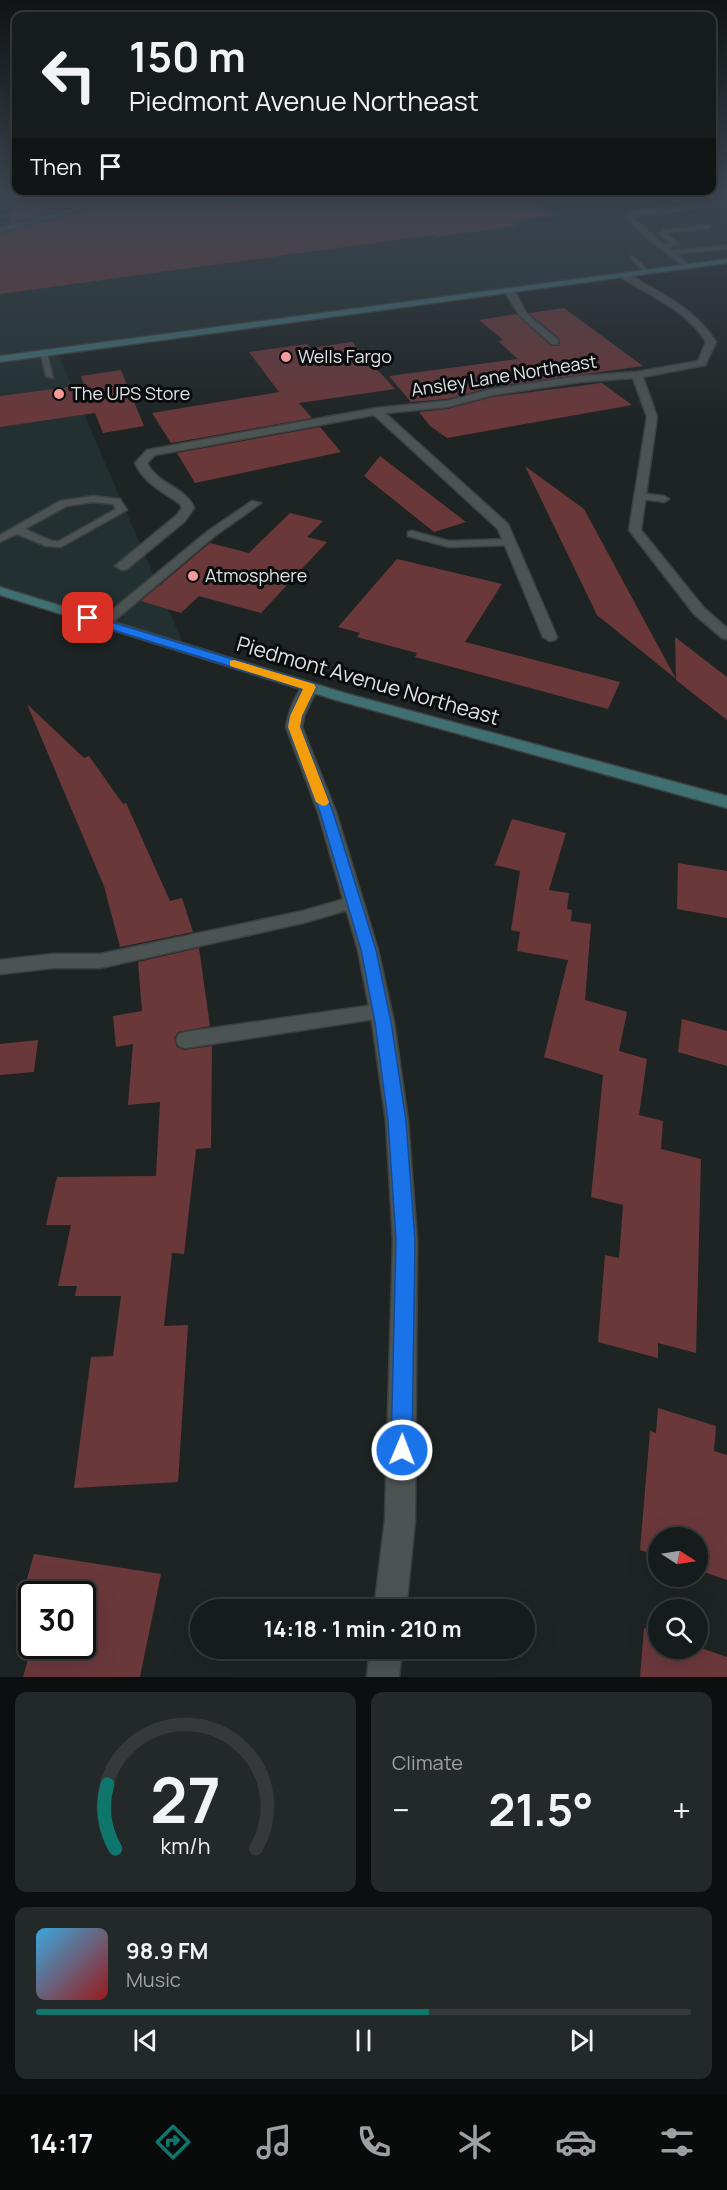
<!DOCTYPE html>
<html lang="en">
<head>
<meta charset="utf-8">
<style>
	:root { --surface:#161b1b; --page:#232828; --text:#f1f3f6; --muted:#9ea1a3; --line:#35393a; --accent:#0f766e }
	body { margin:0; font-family:Manrope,sans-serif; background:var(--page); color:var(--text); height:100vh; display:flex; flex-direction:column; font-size:22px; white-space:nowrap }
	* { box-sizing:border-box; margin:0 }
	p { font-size:20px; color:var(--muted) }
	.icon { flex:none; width:33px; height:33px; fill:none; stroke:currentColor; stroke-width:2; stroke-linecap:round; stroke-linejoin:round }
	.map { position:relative; height:1677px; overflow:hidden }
	.drawer { display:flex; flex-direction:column; gap:15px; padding:15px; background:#0c0f0f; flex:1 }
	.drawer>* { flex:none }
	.top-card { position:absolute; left:12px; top:12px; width:704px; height:183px; border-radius:12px; box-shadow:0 6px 24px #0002,0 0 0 2px var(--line); background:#161b1b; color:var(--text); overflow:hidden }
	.needle { width:39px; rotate:102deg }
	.fabs { position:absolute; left:648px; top:1527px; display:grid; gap:12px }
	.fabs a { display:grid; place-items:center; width:60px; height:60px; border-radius:50%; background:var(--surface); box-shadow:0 6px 24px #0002,0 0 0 2px var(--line); font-size:30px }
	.speed { position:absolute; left:18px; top:1581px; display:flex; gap:12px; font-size:30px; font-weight:700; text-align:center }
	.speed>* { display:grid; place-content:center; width:78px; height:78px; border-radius:50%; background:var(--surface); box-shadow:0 6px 24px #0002,0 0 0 2px var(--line); line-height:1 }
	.speed .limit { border:3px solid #111; border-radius:9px; background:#fff; color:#111 }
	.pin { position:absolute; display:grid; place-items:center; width:51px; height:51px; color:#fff; margin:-26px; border-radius:12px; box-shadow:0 3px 9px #0006 }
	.me { position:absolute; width:66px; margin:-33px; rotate:1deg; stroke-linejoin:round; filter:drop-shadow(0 0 4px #0008) }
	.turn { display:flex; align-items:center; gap:21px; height:126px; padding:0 18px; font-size:27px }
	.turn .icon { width:78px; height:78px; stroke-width:2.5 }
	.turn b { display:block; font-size:42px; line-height:51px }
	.then { display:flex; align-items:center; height:57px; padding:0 18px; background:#0003; gap:12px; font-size:22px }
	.big { font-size:45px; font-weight:700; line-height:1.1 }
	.drawer .card { flex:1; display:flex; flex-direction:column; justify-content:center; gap:9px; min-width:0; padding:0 21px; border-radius:12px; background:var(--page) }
	.drawer .dial { align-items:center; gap:0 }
	.dial svg { height:156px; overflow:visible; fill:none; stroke:var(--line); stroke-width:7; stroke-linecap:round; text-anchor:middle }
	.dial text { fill:var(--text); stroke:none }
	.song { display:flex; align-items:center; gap:18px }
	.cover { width:72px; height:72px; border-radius:9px; background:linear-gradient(135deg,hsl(200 70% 55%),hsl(0 70% 35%)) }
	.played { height:6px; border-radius:3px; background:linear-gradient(90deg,var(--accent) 60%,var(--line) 60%) }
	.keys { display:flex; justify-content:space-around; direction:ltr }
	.heat { display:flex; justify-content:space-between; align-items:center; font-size:33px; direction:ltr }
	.drawer .tiles { flex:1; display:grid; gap:15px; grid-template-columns:1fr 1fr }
	.card:last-child { grid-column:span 2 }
	.trip { position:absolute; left:190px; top:1599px; width:345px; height:60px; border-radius:30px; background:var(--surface); box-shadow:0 6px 24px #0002,0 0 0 2px var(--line); font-weight:700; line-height:60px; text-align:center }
	.tabs { display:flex; height:96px; justify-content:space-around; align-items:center; background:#090b0b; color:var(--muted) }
	.tabs .icon { width:42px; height:42px }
	.tabs .current { color:var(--accent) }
	.tabs b { font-size:27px; color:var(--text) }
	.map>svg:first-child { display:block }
</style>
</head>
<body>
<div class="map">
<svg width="727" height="1677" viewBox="0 0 727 1677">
	<rect width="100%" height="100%" fill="#1e2424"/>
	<path fill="#223031" d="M0 195H727V260L58 354 186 650 0 587Z"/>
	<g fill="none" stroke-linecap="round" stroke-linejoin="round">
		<path stroke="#0c5f66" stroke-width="4.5" d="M0 216 23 212"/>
	</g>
	<path fill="#6b383a" d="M11 195H117L10 223Z
		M134 195H201L213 206 247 201 255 205 272 204 355 195 366 202 431 195H518L556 216 511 222 518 226 436 237 433 235 0 294V234L133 197Z
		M564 308 643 366 492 387 447 399 411 402 389 376 518 359 498 341 503 340 479 320 516 314 551 346H558L560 344 559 338 529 313Z
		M352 342 395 389 299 403 312 418 171 443 152 413 279 392 249 352 307 344 311 348Z
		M121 370 144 426 103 433 95 413 0 427V396L84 385 81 376Z
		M602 383 632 405 447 438 430 426 419 412 447 409 493 397Z
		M320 427 341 452 195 483 177 453Z
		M380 456 466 522 434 532 364 476Z
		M525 466 584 509 676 679 597 615Z
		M290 513 323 521 307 537 327 542 261 613 199 596 181 613 141 601 210 543 249 553Z
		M397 559 502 584 465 642 620 682 608 709 415 657 417 653 357 637 360 633 338 627Z
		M675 637 727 677V720L676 680Z
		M27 704 84 758 89 756 123 804 126 803 170 901 182 898 193 932 120 947 104 886Z
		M512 819 566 833 549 890 569 893 567 909 572 910 571 921 591 924 585 1000 627 1012 619 1051 647 1059 639 1115 663 1121 661 1149 701 1159 696 1353 658 1343V1358L598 1342 605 1255 619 1258 623 1205 591 1197 603 1075 544 1057 568 960 517 951 520 932 511 930 520 871 495 865Z
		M678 863 727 871V918L677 909Z
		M199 948 210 1026 178 1032 174 1039 177 1047 184 1050 212 1046 211 1148 196 1149 184 1254 172 1253 164 1326 188 1325 178 1482 74 1488 91 1357 113 1356 121 1296H75L77 1286H58L71 1225H46L57 1177 156 1176 160 1102 128 1105 133 1044 116 1047 113 1016 142 1011 138 962Z
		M682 1019 727 1031V1066L678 1052Z
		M38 1040 34 1072 0 1075V1044Z
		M658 1408 716 1426 714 1451 727 1455V1580L698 1570V1538H658V1556L640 1550 650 1431 656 1433Z
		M34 1554 161 1574 140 1677H23L32 1645 82 1646V1594H32V1606L20 1604Z
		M644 1628 658 1633V1648L698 1647 727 1657V1677H640Z"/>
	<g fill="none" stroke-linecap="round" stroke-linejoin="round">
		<defs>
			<path id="lane" d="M124 195H132L0 232V228Z
				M209 195 272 198 347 195 272 202Z
				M727 201V205L633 217 664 245 671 243 660 235 663 230 711 225 709 228 667 233 666 234 679 244 668 248 671 251 727 245V249L676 254 689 265 687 268 649 240 626 216 636 211Z
				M630 256H634L648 271V273H644Z
				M503 289H509L516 294 526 313 558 340V344H552L520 316Z
				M40 351 47 353 53 378 46 376Z
				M640 493 664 496 669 499 664 502 636 498V494Z
				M93 496 120 499 127 510 61 547 46 546 17 534 0 542V535L60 501ZM93 502 113 504 116 509 59 541H52L25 529 67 506Z
				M252 501 261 503 216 535 108 626H100V620L208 531Z
				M412 531 449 541 510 539 515 542 510 545 449 547 408 536V532Z
				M355 896 361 898 363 902 361 906 303 923 100 968H53L0 974V960L53 954H100L303 911Z
				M381 1004 387 1006 390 1011 387 1016 381 1018 185 1048 179 1046 176 1040 179 1034 185 1032Z"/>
			<path id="street" d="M620 273H626C658 292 696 309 716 342L705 365 643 377 657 417 641 530 704 608 727 628V639L722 638 694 614 629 530 647 417 633 378 580 382 493 395 447 407 385 413 508 524 557 637 555 640 550 641 543 637 498 529 374 415 155 455 147 463C158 485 187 488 194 508L185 521 127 569 122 570 115 566 177 515 182 508 180 504C162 491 145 484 135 463L147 450 376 408 447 401 492 389 580 376 637 372 698 361 706 342C688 311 650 295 620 277Z
				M310 682 318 687 304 716 302 727 336 812 378 950 394 1022 408 1121 417 1240 415 1520 406 1610H374L385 1520 393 1240 386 1121 372 1022 358 950 318 812 286 727C288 714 297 686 310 682Z
				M370 1648H402L399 1677H367Z"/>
			<path id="secondary" d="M727 259V263L0 362V356Z
				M0 587 348 694 727 796V808L336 700 0 595Z"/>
		</defs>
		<use href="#lane" stroke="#3b4040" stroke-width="3"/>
		<use href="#street" stroke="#3b4040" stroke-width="3"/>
		<use href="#secondary" stroke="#3b4040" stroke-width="3"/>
		<use href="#lane" fill="#4c5353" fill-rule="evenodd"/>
		<use href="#street" fill="#4c5353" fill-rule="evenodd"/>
		<use href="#secondary" fill="#406f72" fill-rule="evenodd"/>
	</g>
	<linearGradient id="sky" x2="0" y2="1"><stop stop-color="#101414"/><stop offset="0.45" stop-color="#3b4550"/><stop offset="1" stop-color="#3b4550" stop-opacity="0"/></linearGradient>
	<rect width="727" height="429" fill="url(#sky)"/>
	<path fill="#1a73e8" stroke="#114b97" stroke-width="1.5" d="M88 615 314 684 316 687 302 716 300 727 333 812 376 950 391 1022 406 1121 415 1240 412 1450 409 1458 402 1461 394 1458 391 1450 396 1240 388 1121 375 1022 361 950 320 812 288 727 290 716 303 689 84 621V616Z"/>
	<path fill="#f59e0b" d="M234 660 314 684 316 687 302 716 300 727 329 802 327 805 323 806 316 802 288 727 290 716 303 689 230 666V661Z"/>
	<g fill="#f59b9c" stroke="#0a0c0d" stroke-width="2">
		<circle cx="286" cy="357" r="6"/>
		<circle cx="59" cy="394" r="6"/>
		<circle cx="193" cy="576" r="6"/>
	</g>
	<g text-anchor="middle" stroke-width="6" stroke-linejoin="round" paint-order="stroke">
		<g font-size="18" fill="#dee2e2" stroke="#0a0c0d" text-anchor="start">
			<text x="298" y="363">Wells Fargo</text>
			<text x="71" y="400">The UPS Store</text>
			<text x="205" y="582">Atmosphere</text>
		</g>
		<g font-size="18" fill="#dee2e2" stroke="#0a0c0d">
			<text transform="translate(504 376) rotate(-9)" y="6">Ansley Lane Northeast</text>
		</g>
		<g font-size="21" fill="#dee2e2" stroke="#0a0c0d">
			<text transform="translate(368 681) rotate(16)" y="7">Piedmont Avenue Northeast</text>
		</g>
	</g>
</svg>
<div class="fabs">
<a><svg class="needle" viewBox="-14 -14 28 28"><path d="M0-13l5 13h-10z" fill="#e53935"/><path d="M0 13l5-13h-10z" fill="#9ea1a3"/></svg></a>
<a><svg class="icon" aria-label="search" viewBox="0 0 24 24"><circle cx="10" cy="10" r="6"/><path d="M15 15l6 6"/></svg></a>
</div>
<div class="speed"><div class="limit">30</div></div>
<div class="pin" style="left:88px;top:618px;background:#d93025"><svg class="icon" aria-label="arrive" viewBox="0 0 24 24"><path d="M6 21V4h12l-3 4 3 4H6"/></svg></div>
<svg class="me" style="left:402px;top:1450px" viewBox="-20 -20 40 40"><circle r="17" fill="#1a73e8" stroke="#fff" stroke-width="3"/><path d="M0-11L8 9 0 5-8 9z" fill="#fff"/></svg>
<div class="trip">14:18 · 1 min · 210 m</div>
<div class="top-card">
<div class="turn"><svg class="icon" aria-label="left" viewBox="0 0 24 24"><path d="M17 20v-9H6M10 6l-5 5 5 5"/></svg><div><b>150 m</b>Piedmont Avenue Northeast</div></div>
<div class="then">Then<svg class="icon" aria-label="arrive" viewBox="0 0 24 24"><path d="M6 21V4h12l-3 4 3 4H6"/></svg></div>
</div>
</div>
<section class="drawer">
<div class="tiles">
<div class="card dial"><svg viewBox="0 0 100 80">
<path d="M14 69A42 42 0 1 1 86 69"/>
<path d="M14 69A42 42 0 0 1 10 36" stroke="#0f766e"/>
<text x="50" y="56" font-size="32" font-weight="700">27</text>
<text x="50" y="72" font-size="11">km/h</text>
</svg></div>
<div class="card"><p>Climate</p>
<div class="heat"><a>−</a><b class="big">21.5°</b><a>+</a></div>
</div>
<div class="card">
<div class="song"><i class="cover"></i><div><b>98.9 FM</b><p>Music</p></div></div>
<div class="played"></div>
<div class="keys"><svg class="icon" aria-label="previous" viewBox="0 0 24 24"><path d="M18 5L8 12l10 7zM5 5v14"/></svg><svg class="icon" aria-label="pause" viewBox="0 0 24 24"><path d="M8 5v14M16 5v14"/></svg><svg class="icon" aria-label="next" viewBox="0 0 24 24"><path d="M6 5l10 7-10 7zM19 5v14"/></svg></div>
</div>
</div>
</section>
<nav class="tabs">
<b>14:17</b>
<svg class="icon current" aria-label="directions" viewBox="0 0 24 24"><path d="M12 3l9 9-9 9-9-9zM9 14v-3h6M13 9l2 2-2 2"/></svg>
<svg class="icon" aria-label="music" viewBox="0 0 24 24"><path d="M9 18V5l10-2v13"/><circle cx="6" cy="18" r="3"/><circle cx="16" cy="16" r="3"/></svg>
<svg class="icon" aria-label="phone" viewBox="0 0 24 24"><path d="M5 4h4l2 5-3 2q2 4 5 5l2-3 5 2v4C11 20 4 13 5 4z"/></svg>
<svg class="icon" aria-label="climate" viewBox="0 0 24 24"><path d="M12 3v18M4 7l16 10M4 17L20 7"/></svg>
<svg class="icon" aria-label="car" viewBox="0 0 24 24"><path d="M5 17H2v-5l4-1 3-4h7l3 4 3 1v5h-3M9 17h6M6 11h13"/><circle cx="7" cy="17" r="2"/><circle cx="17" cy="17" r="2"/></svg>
<svg class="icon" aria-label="filters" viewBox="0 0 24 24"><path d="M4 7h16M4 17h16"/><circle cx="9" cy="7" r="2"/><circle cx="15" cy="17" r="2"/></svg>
</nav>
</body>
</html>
